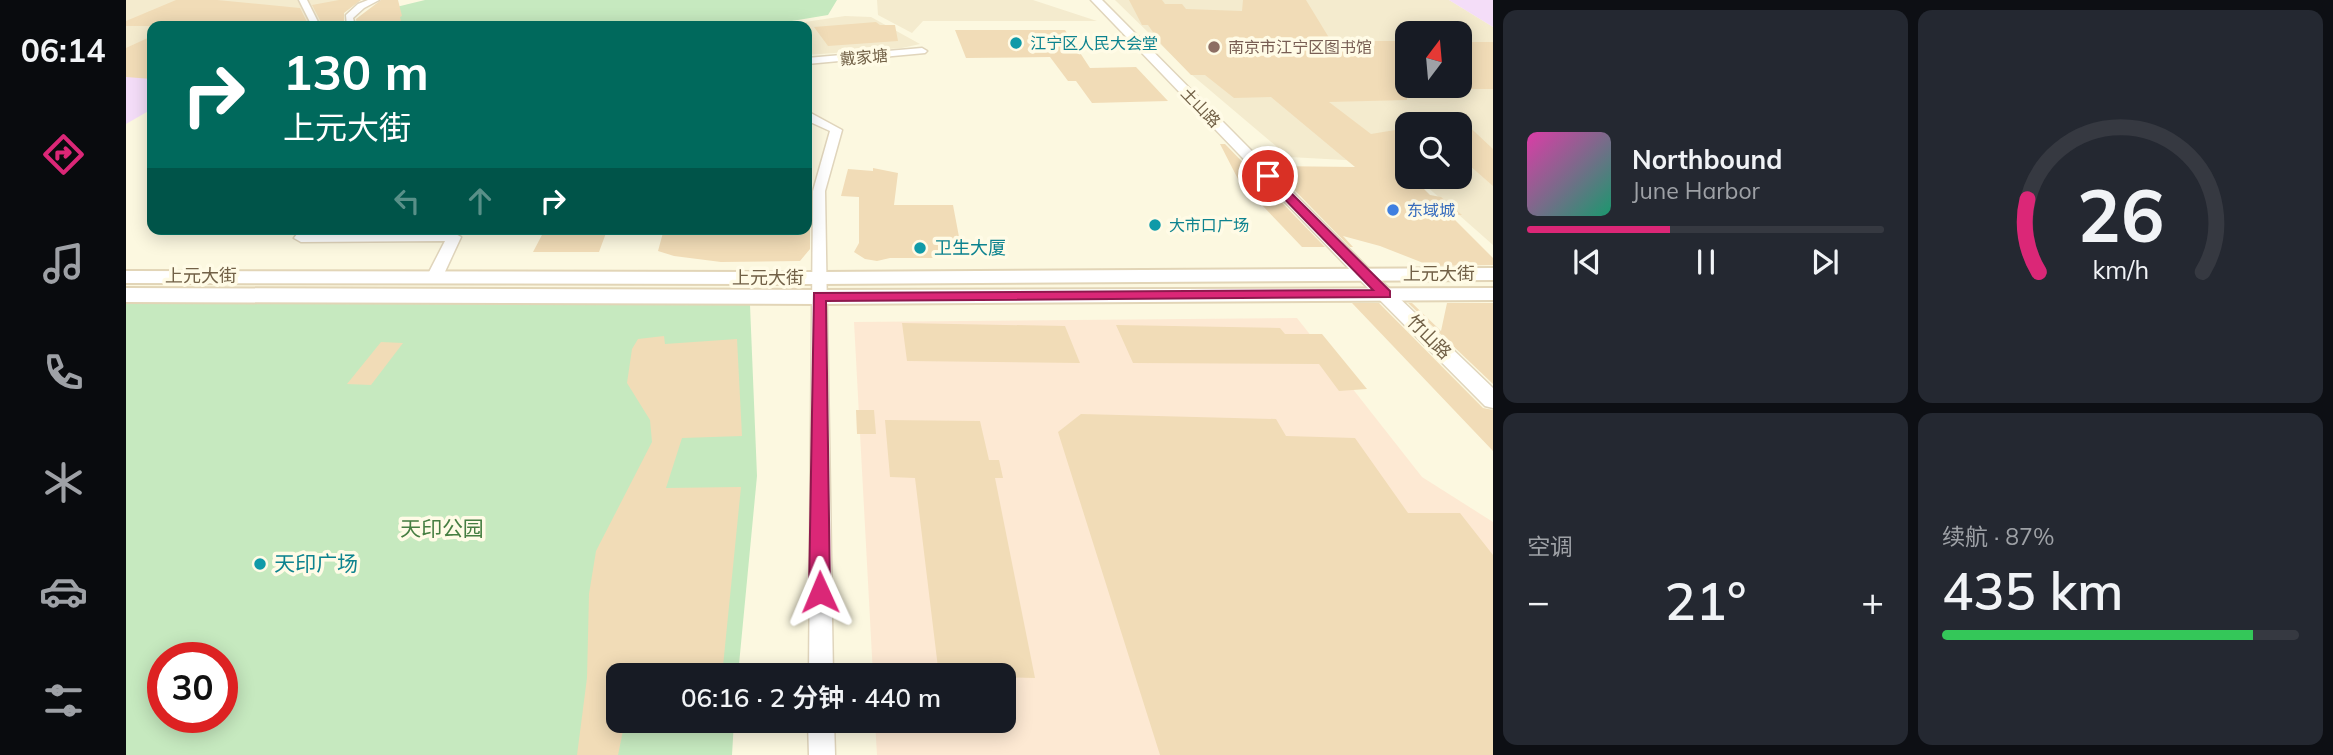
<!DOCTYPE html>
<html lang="zh">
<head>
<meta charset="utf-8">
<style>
	:root { --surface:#171b24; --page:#242831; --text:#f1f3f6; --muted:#9ea1a6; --line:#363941; --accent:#db2777 }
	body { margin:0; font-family:Mulish,"Noto Sans SC",sans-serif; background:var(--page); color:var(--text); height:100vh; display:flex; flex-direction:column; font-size:26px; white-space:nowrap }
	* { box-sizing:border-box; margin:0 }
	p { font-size:23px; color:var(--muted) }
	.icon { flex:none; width:38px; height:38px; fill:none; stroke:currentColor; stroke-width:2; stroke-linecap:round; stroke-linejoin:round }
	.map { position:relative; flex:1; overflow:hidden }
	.side { display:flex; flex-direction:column; gap:10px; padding:10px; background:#0d0f14; width:840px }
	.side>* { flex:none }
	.guide { position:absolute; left:21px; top:21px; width:665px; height:214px; border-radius:14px; box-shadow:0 4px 18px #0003; background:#00695c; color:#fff; overflow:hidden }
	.needle { width:46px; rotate:16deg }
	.tools { position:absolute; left:1269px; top:21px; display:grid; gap:14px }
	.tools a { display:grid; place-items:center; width:77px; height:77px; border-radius:14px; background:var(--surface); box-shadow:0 4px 18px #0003; font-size:35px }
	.speed { position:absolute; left:21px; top:642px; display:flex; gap:14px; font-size:35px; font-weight:700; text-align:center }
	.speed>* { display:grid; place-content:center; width:91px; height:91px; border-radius:50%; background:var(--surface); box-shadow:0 4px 18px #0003; line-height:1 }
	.speed .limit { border:10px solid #d22; background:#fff; color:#111 }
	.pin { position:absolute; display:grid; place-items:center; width:60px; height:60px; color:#fff; margin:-30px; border:4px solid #fff; border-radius:50%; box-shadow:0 2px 7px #0007 }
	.me { position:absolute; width:77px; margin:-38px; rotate:359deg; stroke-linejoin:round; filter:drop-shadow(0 0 5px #0008) }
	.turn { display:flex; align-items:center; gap:24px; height:147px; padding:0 21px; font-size:32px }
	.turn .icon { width:91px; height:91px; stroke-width:2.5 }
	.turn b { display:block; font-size:49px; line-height:60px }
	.lanes { display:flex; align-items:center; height:66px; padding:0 21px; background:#0003; justify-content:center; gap:35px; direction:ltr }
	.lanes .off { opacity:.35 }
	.big { font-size:52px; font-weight:600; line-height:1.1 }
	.side .card { flex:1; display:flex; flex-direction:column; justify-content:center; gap:10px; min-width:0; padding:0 24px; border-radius:14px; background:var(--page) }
	.side .dial { align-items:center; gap:0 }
	.dial svg { height:182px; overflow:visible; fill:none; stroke:var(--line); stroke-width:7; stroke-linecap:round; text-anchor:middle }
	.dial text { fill:var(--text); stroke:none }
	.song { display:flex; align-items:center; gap:21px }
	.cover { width:84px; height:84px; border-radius:10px; background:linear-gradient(135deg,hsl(320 70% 55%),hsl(160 70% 35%)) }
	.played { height:7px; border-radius:4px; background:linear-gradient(90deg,var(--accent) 40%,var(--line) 40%) }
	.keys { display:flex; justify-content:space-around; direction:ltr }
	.heat { display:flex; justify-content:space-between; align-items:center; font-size:38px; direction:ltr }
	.charge { height:10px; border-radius:5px; background:linear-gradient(90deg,#34c759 87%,var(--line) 0) }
	.side .tiles { flex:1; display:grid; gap:10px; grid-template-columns:repeat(2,1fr) }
	.trip { position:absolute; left:480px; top:663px; width:410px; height:70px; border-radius:14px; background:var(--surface); box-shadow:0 4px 18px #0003; font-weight:600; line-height:70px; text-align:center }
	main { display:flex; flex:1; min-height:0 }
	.menu { display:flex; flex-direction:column; width:126px; justify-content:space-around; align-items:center; background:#090b0e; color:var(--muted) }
	.menu .icon { width:49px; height:49px }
	.menu .on { color:var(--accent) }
	.menu b { font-size:32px; color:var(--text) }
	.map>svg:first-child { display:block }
</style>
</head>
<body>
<main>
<nav class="menu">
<b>06:14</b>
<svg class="icon on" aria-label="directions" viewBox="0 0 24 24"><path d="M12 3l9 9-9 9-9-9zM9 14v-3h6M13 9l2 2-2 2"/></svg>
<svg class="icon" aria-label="music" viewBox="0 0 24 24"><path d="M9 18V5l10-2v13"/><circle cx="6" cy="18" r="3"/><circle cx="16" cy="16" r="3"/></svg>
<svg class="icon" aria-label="phone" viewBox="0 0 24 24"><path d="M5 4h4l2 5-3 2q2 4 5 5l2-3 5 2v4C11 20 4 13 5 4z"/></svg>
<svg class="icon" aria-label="climate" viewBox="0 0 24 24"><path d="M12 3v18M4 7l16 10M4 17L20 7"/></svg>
<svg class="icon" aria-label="car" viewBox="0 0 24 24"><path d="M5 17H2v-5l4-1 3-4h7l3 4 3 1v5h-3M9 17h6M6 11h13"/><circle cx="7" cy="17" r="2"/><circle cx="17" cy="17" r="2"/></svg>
<svg class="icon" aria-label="filters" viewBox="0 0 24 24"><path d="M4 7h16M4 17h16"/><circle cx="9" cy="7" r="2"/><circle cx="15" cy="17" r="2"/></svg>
</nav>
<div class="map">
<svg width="1367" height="755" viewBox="0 0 1367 755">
	<rect width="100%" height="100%" fill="#fcf8e0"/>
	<path fill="#f4ebce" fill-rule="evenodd" d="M0 0H235L223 5 209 17 211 26H26V73L0 71Z
		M751 0H907L971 21H797L786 33 752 15Z
		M989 0H1323L1367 27V245L1290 177H1334V124H1281V169L1274 163 1163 157 1066 75ZM1281 33H1334V86H1281Z
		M719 16 745 17 794 44 776 48 681 55V26H652Z"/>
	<path fill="#fde9d3" d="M1171 318 1296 477 1367 522V755H751L749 721H877V676L747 675 728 322Z"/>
	<path fill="#f4ddf8" d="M1323 0H1367V27Z
		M0 76 26 78V109L0 124Z"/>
	<path fill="#c6e9bf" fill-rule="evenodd" d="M299 0H711L702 15 636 26H266L262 9Z
		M0 302 624 305 631 476 612 675 492 676V721H608L606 755H0ZM37 658H96V718H37Z"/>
	<path fill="#f1dcb7" d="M50 0H91L174 8 183 26H0V21Z
		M213 0H235L218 13V26H197L186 5Z
		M255 0H272L276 16 274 17 275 21 258 24 259 26H231L230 19Z
		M1003 0H1036L1039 4H1056L1060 9 1116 11 1117 0H1180L1205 41H1281V100L1203 102 1245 134 1281 128V177H1286L1304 195 1315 197 1336 215H1324L1367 258V265L1305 266 1254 246 1217 236 1227 247H1224L1145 166 1229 167 1145 97 1108 98 1079 75H1065L1036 45 1022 25H1016Z
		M750 22 754 25H769L772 41 702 46 688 27Z
		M829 30H939L964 68 1010 67 1042 101 966 103 950 81H942L924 57 840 58Z
		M26 36V79L0 77V48Z
		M1334 42H1367V89H1334Z
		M1334 118 1367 149V186L1334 157Z
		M1094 144H1099L1199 247H1176L1113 181Z
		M747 168 772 173 768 205H827L837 258H764L751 261 739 259 728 252 733 243V197L715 196 722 169 747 171Z
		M538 229H684V249L674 261 595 262 548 256 532 251Z
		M417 233H480L473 252H407Z
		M1226 303H1253L1357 408 1367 410V451Z
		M1282 303H1286L1315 331 1321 303H1367V384Z
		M776 323 939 326 954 363 781 361Z
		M990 325 1154 328 1159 334H1196L1241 389 1213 391 1193 364 1007 363Z
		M538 336 539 344 611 339 616 436 556 438 540 488 615 487 596 676H492V721H499L492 755H451L461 678 463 594 470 551 526 442 524 420 501 383 506 349 512 339Z
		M255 342 277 343 245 385 221 384Z
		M730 410H748L750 434H731Z
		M955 414 1150 419 1160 436 1229 438 1282 513H1334L1367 555V755H1034L932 432Z
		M759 420 854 421 863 460H873L877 478H869L909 678 813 676 789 478 764 477Z"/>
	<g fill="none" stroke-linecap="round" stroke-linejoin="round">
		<defs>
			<path id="minor" d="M173 0H181L194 26H186Z
				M242 0H253L238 8 227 18 229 26H221L220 15 232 4Z
				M796 48 801 51 799 53 681 64V58Z
				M681 111 716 130 699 191 707 676H683L687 191 704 131 682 121Z
				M175 229H189L186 234 328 233 335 237 317 276 309 281 301 276 319 241 175 242 168 238Z
				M682 721H708L709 755H683Z"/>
			<path id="tertiary" d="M965 0H976L1244 270 1367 388V408L1359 406 1232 278Z"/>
			<path id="secondary" d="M1367 268V280L693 284 0 283V271L693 272Z
				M0 288 693 290 1367 288V300L693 304 0 302Z"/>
		</defs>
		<use href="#minor" stroke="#e0d5bc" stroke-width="3"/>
		<use href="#tertiary" stroke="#e0d5bc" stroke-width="3"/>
		<use href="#secondary" stroke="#e2d5b7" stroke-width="4"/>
		<use href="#minor" fill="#fff" fill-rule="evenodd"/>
		<use href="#tertiary" fill="#fff" fill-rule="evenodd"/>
		<use href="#secondary" fill="#fff" fill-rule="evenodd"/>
	</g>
	<path fill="#db2777" stroke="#8e194d" stroke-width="2" d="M1138 174H1146L1264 291V297L700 301 704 592 701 599 694 601 686 599 683 592 688 293 1247 290 1138 178Z"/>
	<g fill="#0f9aa8" stroke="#fffbe6" stroke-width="2.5">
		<circle cx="890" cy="43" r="7"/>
		<circle cx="1029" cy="225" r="7"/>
		<circle cx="794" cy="248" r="7"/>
		<circle cx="134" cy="564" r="7"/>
	</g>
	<circle fill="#8d6e63" stroke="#fffbe6" stroke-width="2.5" cx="1088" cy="47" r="7"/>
	<circle fill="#3f7fe0" stroke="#fffbe6" stroke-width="2.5" cx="1267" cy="210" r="7"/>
	<g text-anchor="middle" stroke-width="7" stroke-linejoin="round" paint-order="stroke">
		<g font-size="16" fill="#0d838f" stroke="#fffbe6" text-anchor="start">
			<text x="904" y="49">江宁区人民大会堂</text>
			<text x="1043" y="231">大市口广场</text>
		</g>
		<g font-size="16" fill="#785e54" stroke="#fffbe6" text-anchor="start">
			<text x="1102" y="53">南京市江宁区图书馆</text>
		</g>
		<g font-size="16" fill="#726147" stroke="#fffbe6">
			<text transform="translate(738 57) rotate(-5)" y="6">戴家塘</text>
			<text transform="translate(1075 107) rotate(46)" y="6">土山路</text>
		</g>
		<g font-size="16" fill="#366cbe" stroke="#fffbe6" text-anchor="start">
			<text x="1281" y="216">东域城</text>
		</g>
		<g font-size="18" fill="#0d838f" stroke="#fffbe6" text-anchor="start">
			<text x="808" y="254">卫生大厦</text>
		</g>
		<g font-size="18" fill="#726147" stroke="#fffbe6">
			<text x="1313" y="280">上元大街</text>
			<text x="75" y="282">上元大街</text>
			<text x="642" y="284">上元大街</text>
			<text transform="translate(1303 337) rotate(45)" y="6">竹山路</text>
		</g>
		<g font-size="21" fill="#467e42" stroke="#fffbe6">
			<text x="316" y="536">天印公园</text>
		</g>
		<g font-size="21" fill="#0d838f" stroke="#fffbe6" text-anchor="start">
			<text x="148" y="571">天印广场</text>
		</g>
	</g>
</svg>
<div class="tools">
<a><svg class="needle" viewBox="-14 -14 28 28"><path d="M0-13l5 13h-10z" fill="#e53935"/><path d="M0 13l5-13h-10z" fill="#9ea1a6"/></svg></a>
<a><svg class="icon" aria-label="search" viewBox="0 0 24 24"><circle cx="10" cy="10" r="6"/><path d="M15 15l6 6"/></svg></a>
</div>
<div class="speed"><div class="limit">30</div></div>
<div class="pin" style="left:1142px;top:176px;background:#d93025"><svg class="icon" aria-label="arrive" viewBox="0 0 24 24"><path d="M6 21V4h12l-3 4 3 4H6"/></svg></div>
<svg class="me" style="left:694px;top:592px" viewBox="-20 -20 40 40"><path d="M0-17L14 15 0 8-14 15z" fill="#db2777" stroke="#fff" stroke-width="4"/></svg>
<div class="trip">06:16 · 2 分钟 · 440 m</div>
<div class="guide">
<div class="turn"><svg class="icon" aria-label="right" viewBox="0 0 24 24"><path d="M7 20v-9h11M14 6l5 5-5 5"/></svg><div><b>130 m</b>上元大街</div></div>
<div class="lanes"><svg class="icon off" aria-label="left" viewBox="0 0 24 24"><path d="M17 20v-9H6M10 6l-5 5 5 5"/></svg><svg class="icon off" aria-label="ahead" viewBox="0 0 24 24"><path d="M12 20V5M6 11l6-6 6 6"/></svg><svg class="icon" aria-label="right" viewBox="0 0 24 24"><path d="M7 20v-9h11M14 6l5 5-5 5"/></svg></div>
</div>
</div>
<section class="side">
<div class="tiles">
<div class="card">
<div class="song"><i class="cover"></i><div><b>Northbound</b><p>June Harbor</p></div></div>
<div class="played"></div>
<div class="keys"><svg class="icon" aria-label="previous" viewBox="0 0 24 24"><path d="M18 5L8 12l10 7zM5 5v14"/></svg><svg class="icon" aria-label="pause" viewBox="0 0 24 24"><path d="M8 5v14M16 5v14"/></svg><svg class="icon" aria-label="next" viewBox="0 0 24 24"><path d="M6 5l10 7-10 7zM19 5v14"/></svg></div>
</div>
<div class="card dial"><svg viewBox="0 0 100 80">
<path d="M14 69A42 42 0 1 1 86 69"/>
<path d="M14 69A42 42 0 0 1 9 37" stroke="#db2777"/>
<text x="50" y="56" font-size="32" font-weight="700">26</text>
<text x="50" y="72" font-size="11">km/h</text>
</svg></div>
<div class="card"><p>空调</p>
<div class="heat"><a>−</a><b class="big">21°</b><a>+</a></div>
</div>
<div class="card"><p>续航 · 87%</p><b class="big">435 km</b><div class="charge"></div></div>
</div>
</section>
</main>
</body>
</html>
